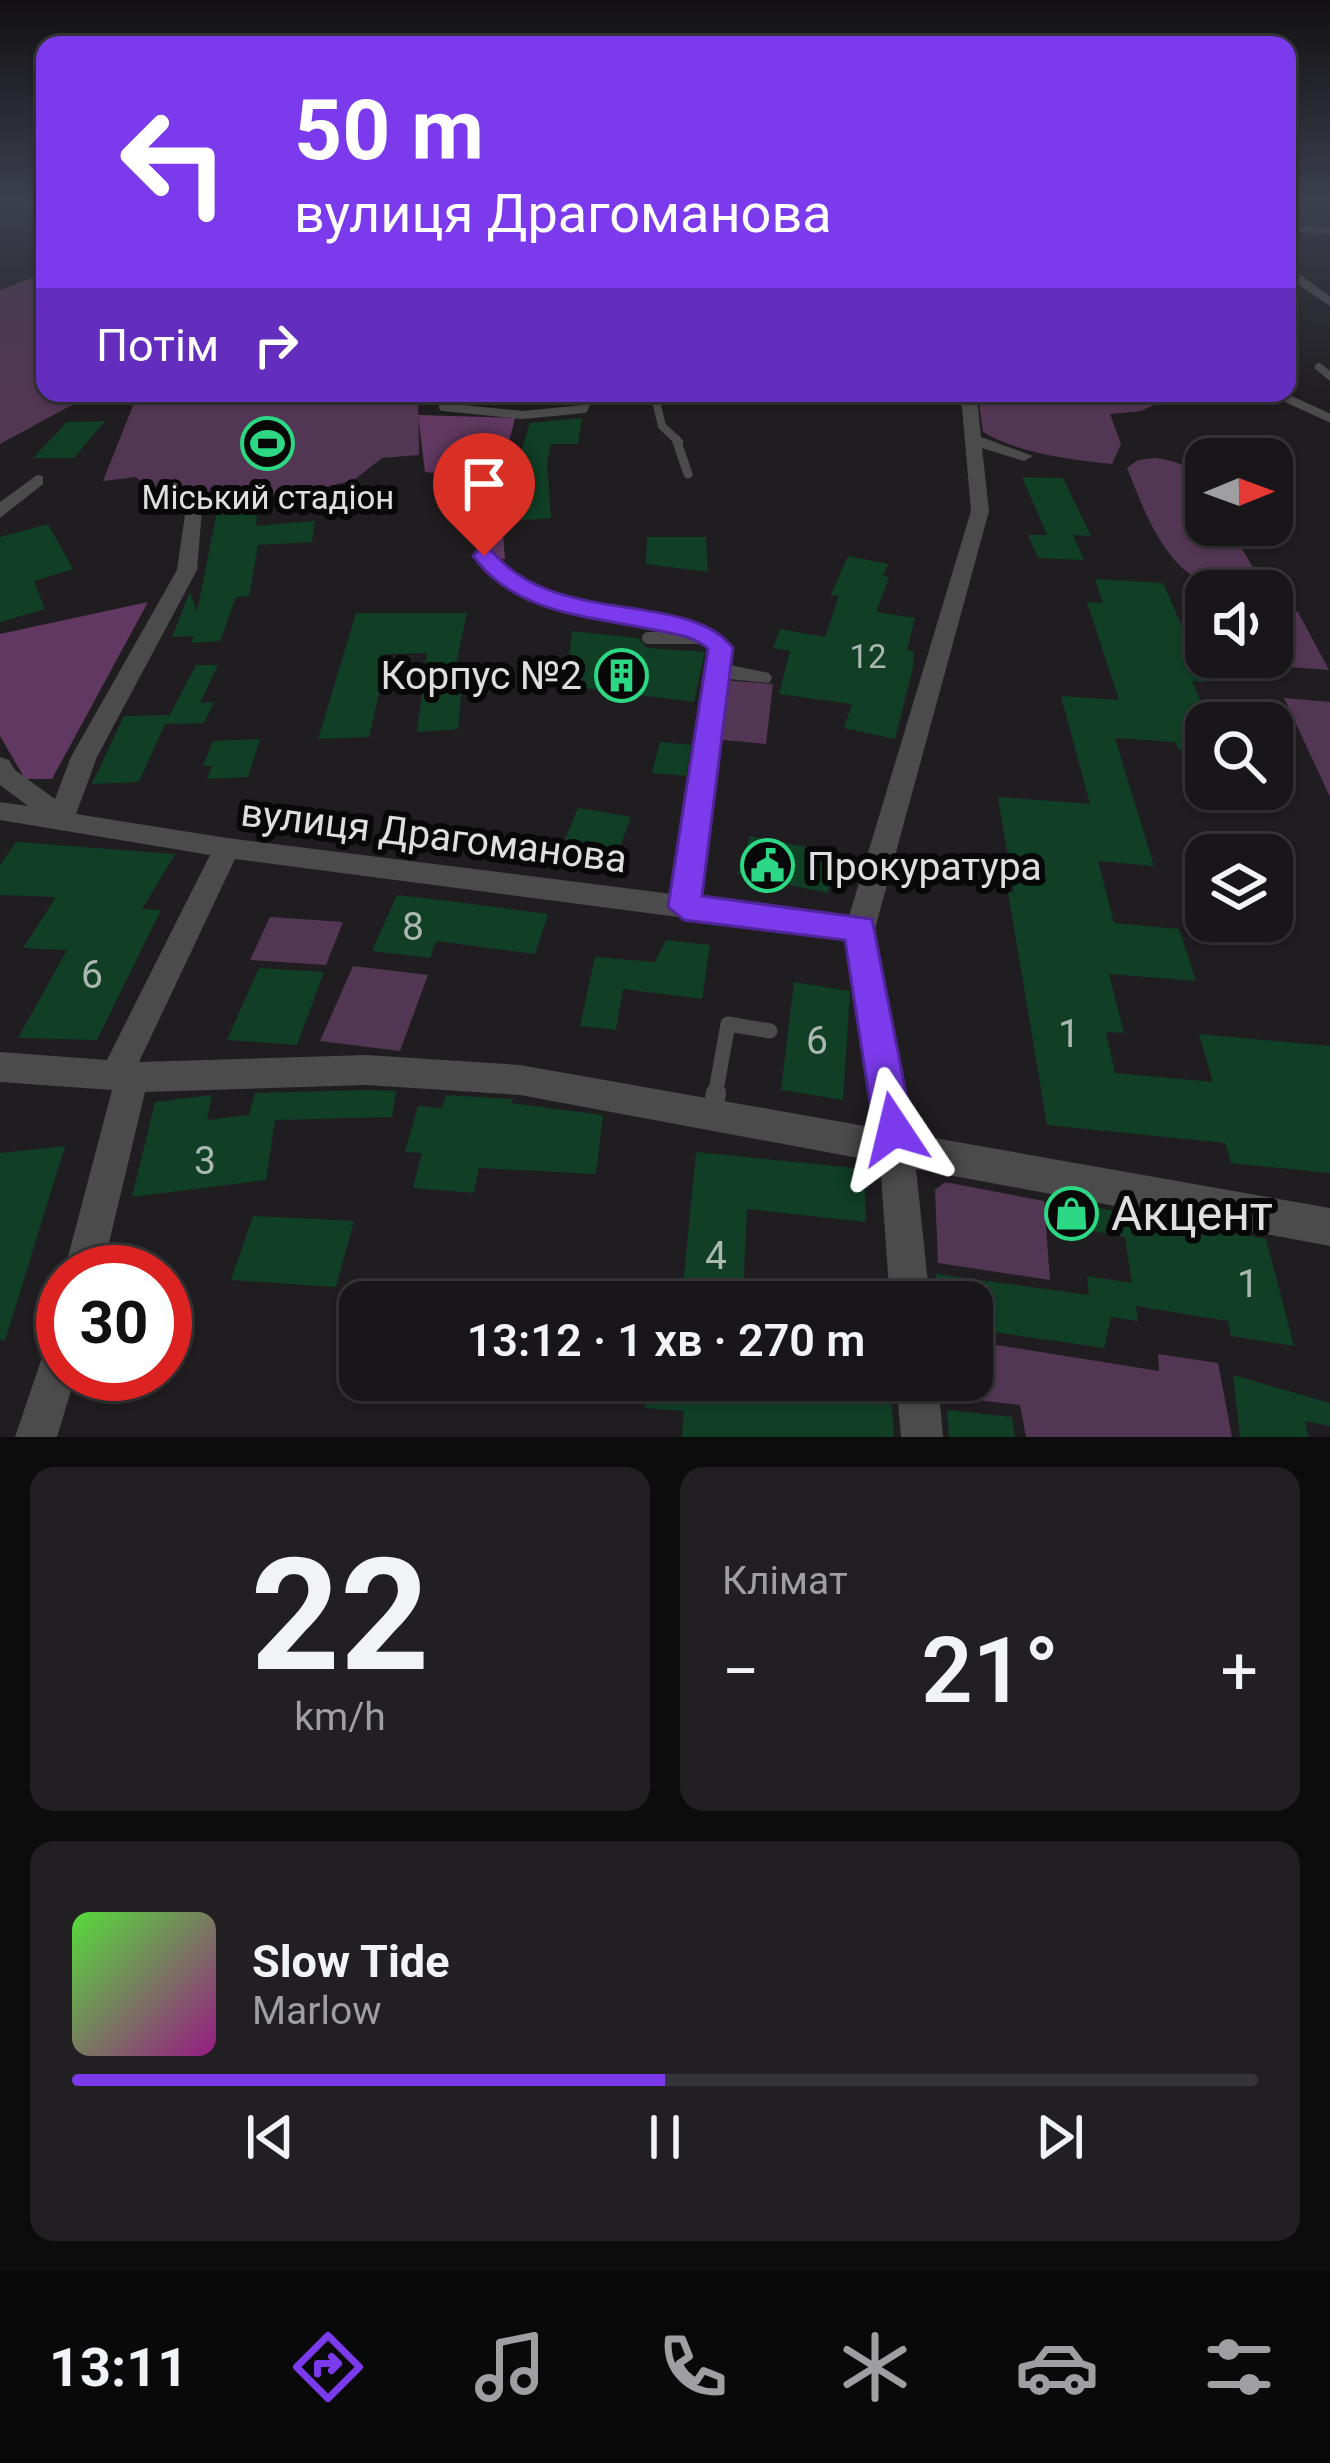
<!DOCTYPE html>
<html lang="uk">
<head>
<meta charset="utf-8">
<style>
	:root { --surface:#181618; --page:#211f21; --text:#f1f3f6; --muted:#9f9fa2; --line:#363537; --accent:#7c3aed }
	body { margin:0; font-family:Roboto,sans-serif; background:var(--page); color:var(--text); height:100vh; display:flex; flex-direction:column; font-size:45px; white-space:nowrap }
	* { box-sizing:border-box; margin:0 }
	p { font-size:39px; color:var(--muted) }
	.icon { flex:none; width:66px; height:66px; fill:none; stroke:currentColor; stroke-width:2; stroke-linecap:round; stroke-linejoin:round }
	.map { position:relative; height:1437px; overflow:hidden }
	.side { display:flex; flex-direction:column; gap:30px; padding:30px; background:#0d0c0d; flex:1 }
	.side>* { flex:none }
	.top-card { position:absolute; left:36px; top:36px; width:1260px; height:366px; border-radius:24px; box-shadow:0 3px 9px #0004,0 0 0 3px var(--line); background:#7c3aed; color:#fff; overflow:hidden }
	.needle { width:78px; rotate:89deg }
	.tools { position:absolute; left:1185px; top:438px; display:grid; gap:24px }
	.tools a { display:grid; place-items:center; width:108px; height:108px; border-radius:24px; background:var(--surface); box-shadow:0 3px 9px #0004,0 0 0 3px var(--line); font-size:60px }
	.speed { position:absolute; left:36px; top:1245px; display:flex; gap:24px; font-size:60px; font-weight:700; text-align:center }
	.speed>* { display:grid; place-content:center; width:156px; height:156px; border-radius:50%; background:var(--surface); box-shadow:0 3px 9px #0004,0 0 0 3px var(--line); line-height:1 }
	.speed .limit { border:18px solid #d22; background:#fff; color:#111 }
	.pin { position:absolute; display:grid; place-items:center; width:102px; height:102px; color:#fff; margin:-123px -51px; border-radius:50% 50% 50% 0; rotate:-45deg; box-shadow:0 0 12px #0007 }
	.pin .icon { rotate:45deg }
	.me { position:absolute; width:132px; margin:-66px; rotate:350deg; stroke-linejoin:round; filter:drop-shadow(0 0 9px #0008) }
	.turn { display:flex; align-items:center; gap:42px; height:252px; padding:0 60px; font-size:54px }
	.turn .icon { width:156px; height:156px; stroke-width:2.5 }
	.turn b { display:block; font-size:84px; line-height:102px }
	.then { display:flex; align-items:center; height:114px; padding:0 60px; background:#0003; gap:24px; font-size:45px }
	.big { font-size:90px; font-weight:600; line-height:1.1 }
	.side .tile { flex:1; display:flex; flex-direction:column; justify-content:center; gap:18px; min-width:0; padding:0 42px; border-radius:24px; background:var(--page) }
	.side .dial { align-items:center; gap:0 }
	.dial b { font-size:156px; line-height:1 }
	.song { display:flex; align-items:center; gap:36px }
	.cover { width:144px; height:144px; border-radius:18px; background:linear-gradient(135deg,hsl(110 70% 55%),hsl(310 70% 35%)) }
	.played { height:12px; border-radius:6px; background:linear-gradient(90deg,var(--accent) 50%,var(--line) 50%) }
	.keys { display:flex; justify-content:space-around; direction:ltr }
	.heat { display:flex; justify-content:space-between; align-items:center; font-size:66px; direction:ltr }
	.side .tiles { flex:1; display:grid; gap:30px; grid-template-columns:1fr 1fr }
	.tile:last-child { grid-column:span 2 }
	.trip { position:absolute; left:339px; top:1281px; width:654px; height:120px; border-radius:24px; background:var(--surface); box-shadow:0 3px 9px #0004,0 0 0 3px var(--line); font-weight:600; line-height:120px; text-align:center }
	.dock { display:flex; height:192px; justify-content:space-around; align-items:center; background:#0a090a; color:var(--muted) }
	.dock .icon { width:84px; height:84px }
	.dock .active { color:var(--accent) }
	.dock b { font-size:54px; color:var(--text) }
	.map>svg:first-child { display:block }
</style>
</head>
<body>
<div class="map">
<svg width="1330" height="1437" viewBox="0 0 1330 1437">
	<rect width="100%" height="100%" fill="#201d20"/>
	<path fill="#533653" d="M45 273V393H94L0 444V290Z
		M138 393H418L419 455 382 458 354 480 283 498 157 499 136 477 103 481Z
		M970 393H1180L1141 411 1110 414 1121 444 1112 464C1069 459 1020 454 983 432L979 403Z
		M1155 458C1200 463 1206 485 1206 525H1228L1255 571 1250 580C1178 607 1148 520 1127 468L1138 460Z
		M1272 610 1298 612 1329 670 1238 663 1235 657H1272Z
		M722 680 773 684 766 744 712 739Z
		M1284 698 1330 702V797Z
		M270 917 343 922 326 965 250 960Z
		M353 966 428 975 400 1051 320 1041Z
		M945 1182 1044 1201 1050 1280 938 1263 935 1190Z
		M972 1341 1159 1371 1158 1354 1218 1363 1232 1437H1026L1020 1405 958 1398 956 1380H972Z"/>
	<path fill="#603861" d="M418 415 515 418 499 482 505 559 487 557 473 477 425 472Z
		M148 602 52 779H25L0 736V634Z"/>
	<path fill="#103f26" d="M582 418 578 444H551L547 463 551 518 522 520 520 454 530 423Z
		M105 421 74 458H33L67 422Z
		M1022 477 1063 478 1091 536 1073 535 1084 560 1038 558 1028 535H1047Z
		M258 507 256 526 315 521 312 542 258 545 249 596 236 597 220 641 191 643 194 636 172 637 190 592 197 612 217 511Z
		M48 524 73 569 34 581 45 609 0 622V537Z
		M647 537H706L708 572 646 564Z
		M848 556 888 564 883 576 889 577 876 612 915 618 907 650 914 651 913 667 895 739 844 728 852 704 779 694 790 651 773 648 780 629 825 637 839 596 831 595Z
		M1095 579 1163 583 1206 682 1192 681 1206 714V752L1179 750 1175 742 1115 738 1154 866 1098 861 1114 923 1179 929 1196 981 1109 974 1124 1033 1106 1032 1115 1073 1213 1082 1199 1034 1330 1046V1173L1231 1163 1225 1143 1047 1125 1008 892 1014 893 998 797 1090 804 1061 696 1119 700 1087 602 1103 603Z
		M356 613H467L452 683 462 682 458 729 417 732 427 653 388 654 369 737 318 739Z
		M572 631 638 638 647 648 705 652 694 702 537 682 549 658 569 661Z
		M196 665H218L200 703 214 702 204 723 165 724Z
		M169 715 139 782 92 784 124 716Z
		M260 739 248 777 207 779 212 766H203L213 741Z
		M660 742 691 745 686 776 652 773Z
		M578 808 631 817 613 866 558 856Z
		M750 836 837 853 828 893 738 874Z
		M16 842 175 854 142 909 161 910 97 1040 18 1038 67 950 23 948 56 897 0 895V865Z
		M397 895 457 902 548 914 535 954 436 941 430 958 372 951Z
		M666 940 710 945 702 999 623 989 616 1030 580 1026 595 957 655 962Z
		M259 968 324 972 297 1045 227 1040Z
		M794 982 850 991 843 1100 781 1090Z
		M366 1090 396 1091 392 1117 275 1120 266 1180 132 1197 155 1102 212 1095 207 1120 249 1115 255 1093Z
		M446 1095 512 1099 511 1103 603 1115 596 1174 479 1168 474 1193 413 1188 422 1153 405 1152 418 1106 442 1108Z
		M65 1146 5 1341 0 1340V1153Z
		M696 1152 864 1169 866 1222 747 1209 743 1294 683 1286Z
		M1050 1199 1266 1239 1294 1346 1231 1336 1228 1321 1136 1306 1138 1321 1111 1317 1104 1348 972 1329V1302H937L936 1274 1089 1295 1087 1276 1132 1283 1125 1237 1053 1224Z
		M253 1216 354 1221 336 1287 231 1280Z
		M558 1279 627 1286 624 1302H555Z
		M1233 1375 1330 1403V1426L1305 1421 1308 1437H1240Z
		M648 1380H890L894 1437H682L684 1411 645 1408Z
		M947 1410 1012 1417 1015 1437H949Z"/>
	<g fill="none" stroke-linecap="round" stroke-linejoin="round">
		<path stroke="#4c4b4c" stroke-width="8" d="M1319 367 1330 376
			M654 393 662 426 679 442
			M1275 393 1330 418
			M443 407 523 415 584 409 590 393"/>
		<path stroke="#4c4b4c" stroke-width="9" d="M676 439 688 474"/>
		<path stroke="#4c4b4c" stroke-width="12" d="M648 638H703"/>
		<path stroke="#4c4b4c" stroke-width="15" d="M715 1096 728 1024 770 1031"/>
		<path stroke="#4c4b4c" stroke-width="20" d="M712 1115 716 1093
			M637 1296 703 1302"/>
		<path fill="#4c4b4c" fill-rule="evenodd" d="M1319 201H1330V206Z
			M1287 226 1330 228V234L1287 232Z
			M1287 271H1295L1330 296V306L1287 277Z
			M953 393H969L978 407 981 437 1033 456 1024 461 982 448 989 511 875 929 912 1134 1330 1208V1246L916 1169 930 1302H890L880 1162 520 1095 366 1085 145 1092 102 1272H64L112 1090 0 1082V1052L107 1060 210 855 0 820V802L28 806 0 785V757L9 760 15 770 55 799 71 757 177 570 188 494H200L203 498 197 570 97 757 76 814 227 838 672 894 710 650 676 631 527 601 478 560V552L485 550 541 593 691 622 729 643 732 648 730 665 769 673 772 678 769 683 728 679 700 897 849 916 971 511 962 407ZM235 859 847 939 876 1128 520 1065 366 1055 139 1062Z
			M37 475 43 476V484L0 518V502Z
			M63 1331V1374H76L57 1437H15L49 1337Z
			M896 1380H938L943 1437H901Z"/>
	</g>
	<linearGradient id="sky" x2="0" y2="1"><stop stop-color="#121012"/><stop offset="0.5" stop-color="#3c404e"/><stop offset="1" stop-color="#3c404e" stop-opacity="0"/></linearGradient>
	<rect width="1330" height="402" fill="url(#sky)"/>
	<path fill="#7c3aed" stroke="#51269a" stroke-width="3" d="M477 551H492C554 628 688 589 733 648L702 896 872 919 913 1129 908 1142 894 1147 880 1142 874 1129 845 940 684 920 668 907 708 649C695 636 673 634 655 630 589 616 515 614 473 556Z"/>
	<defs>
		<symbol id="stadium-ring" viewBox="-11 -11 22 22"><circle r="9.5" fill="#090809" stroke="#2cd884" stroke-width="1.5"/><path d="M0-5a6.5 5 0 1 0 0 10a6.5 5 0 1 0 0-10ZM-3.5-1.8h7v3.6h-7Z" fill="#2cd884"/></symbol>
		<symbol id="building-ring" viewBox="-11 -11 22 22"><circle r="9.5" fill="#090809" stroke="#2cd884" stroke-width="1.5"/><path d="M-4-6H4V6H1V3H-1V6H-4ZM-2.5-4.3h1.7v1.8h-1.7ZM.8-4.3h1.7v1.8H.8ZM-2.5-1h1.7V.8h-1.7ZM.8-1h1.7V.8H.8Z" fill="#2cd884"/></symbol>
		<symbol id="civic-ring" viewBox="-11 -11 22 22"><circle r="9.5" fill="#090809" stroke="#2cd884" stroke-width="1.5"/><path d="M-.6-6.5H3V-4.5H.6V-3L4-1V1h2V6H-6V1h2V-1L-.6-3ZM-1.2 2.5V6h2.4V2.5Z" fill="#2cd884"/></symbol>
		<symbol id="shop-ring" viewBox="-11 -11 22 22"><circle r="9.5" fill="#090809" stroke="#2cd884" stroke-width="1.5"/><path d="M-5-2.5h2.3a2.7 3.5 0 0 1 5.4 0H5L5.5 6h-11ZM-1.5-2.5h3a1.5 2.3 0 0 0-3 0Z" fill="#2cd884"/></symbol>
	</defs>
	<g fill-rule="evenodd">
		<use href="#stadium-ring" x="238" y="414" width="59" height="59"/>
		<use href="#building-ring" x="592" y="646" width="59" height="59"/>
		<use href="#civic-ring" x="738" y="836" width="59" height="59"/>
		<use href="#shop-ring" x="1042" y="1184" width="59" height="59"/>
	</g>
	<g text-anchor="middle" stroke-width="12" stroke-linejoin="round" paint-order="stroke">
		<g font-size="33" fill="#e0dfe0" stroke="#090809">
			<text x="268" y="509">Міський стадіон</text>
		</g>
		<g font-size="33" fill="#acb7b2">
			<text x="868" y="668">12</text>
		</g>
		<g font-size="39" fill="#e0dfe0" stroke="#090809" text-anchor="end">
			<text x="582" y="689">Корпус №2</text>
			<text x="807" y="880" text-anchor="start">Прокуратура</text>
		</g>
		<g font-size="39" fill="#e0dfe0" stroke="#090809">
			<text transform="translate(434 835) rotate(7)" y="14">вулиця Драгоманова</text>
		</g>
		<g font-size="39" fill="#acb7b2">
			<text x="413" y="940">8</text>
			<text x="92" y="988">6</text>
			<text x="1069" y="1047">1</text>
			<text x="817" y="1054">6</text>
			<text x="205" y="1174">3</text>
			<text x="716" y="1269">4</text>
			<text x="1248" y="1297">1</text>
		</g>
		<g font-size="48" fill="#e0dfe0" stroke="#090809" text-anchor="start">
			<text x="1111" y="1230">Акцент</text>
		</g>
	</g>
</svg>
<div class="tools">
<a><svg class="needle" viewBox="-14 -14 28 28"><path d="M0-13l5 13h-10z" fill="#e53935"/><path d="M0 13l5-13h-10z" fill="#9f9fa2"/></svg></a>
<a><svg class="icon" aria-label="sound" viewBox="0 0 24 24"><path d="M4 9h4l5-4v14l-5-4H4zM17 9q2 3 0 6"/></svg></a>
<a><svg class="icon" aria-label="search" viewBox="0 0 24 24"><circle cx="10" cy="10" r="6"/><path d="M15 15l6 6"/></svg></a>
<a><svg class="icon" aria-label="layers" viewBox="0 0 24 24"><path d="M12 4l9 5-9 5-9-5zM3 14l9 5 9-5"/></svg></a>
</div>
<div class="speed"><div class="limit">30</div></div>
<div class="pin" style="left:484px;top:556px;background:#d93025"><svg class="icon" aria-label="arrive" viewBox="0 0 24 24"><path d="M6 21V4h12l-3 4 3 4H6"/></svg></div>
<svg class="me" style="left:894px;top:1129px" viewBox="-20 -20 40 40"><path d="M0-17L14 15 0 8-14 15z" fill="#7c3aed" stroke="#fff" stroke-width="4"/></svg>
<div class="trip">13:12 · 1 хв · 270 m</div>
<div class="top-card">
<div class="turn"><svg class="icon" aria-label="left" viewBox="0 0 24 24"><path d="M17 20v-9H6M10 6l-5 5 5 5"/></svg><div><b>50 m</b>вулиця Драгоманова</div></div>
<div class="then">Потім<svg class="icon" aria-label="right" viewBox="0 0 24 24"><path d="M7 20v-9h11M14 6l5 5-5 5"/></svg></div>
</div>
</div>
<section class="side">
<div class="tiles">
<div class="tile dial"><b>22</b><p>km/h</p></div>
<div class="tile"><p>Клімат</p>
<div class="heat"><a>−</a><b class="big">21°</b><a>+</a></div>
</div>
<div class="tile">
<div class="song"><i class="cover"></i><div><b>Slow Tide</b><p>Marlow</p></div></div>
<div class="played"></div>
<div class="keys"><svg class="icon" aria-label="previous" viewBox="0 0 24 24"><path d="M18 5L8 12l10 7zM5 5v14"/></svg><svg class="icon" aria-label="pause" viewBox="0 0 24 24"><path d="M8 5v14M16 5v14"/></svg><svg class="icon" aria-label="next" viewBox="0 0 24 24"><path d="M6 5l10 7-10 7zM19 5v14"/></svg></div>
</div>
</div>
</section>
<nav class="dock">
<b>13:11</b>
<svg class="icon active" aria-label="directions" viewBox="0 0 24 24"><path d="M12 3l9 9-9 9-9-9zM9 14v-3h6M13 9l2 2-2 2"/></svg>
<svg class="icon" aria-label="music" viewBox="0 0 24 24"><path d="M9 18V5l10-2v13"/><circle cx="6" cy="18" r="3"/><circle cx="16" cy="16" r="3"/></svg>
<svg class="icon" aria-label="phone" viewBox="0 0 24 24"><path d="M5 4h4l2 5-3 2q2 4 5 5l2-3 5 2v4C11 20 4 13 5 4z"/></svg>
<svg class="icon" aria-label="climate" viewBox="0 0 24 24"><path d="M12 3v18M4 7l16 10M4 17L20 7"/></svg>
<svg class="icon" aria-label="car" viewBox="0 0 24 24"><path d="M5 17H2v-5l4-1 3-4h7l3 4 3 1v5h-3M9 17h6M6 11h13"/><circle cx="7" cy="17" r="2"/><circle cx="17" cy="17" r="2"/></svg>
<svg class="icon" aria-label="filters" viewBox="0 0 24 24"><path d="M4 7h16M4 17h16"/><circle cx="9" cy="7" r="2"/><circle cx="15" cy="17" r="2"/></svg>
</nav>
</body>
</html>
